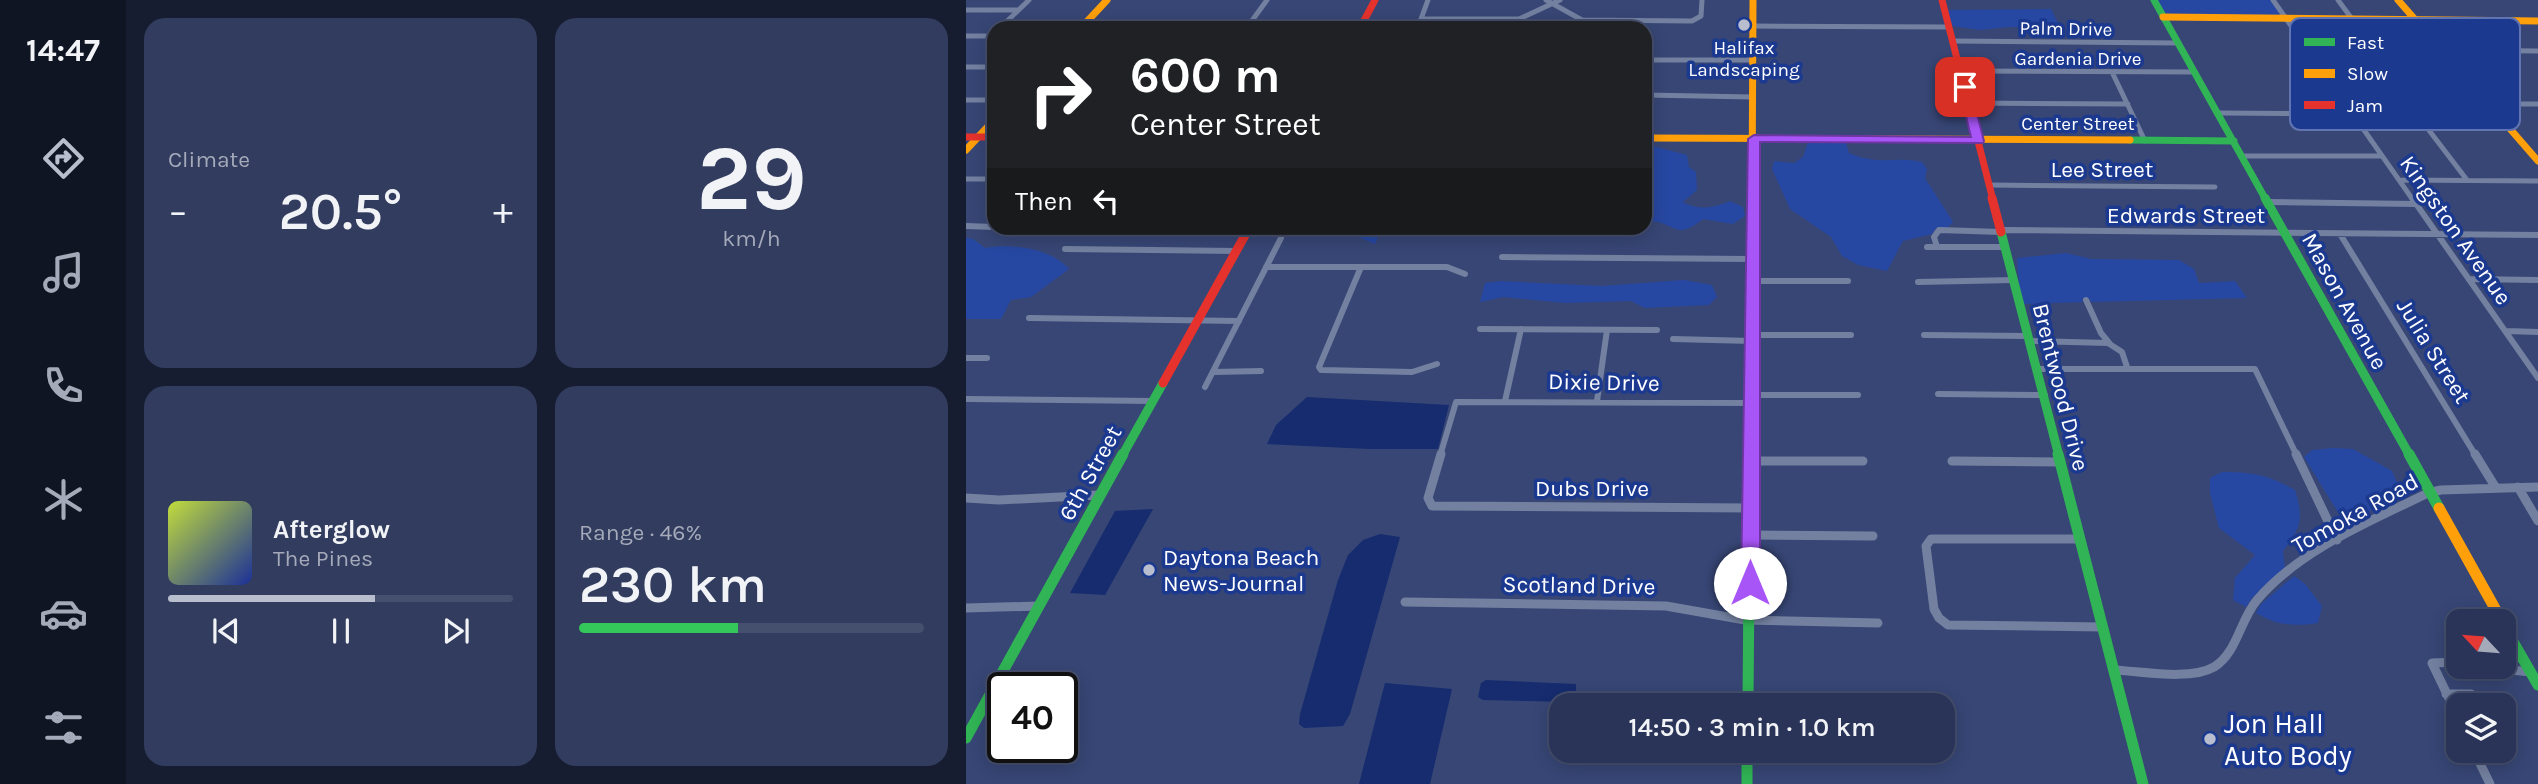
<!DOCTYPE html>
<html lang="en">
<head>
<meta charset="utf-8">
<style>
	:root { --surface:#293458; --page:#313c5e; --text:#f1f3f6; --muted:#a5aaba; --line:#454f6e; --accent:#b9becf }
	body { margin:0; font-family:Karla,sans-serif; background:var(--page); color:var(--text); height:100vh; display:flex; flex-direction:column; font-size:26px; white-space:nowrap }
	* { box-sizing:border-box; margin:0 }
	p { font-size:23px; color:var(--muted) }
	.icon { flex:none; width:38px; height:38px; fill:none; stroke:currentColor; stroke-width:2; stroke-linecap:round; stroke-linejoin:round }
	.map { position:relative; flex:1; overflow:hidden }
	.details { display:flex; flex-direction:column; gap:18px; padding:18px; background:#171d30; width:840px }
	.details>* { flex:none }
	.top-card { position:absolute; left:21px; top:21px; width:665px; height:214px; border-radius:21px; box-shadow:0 4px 18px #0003,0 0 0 2px var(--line); background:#202124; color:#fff; overflow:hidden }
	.needle { width:46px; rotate:296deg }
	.buttons { position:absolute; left:1480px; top:609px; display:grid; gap:14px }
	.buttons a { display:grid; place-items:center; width:70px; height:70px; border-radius:14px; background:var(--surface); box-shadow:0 4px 18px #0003,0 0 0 2px var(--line); font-size:35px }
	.speed { position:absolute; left:21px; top:672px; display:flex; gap:14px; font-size:35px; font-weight:700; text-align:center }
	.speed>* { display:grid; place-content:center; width:91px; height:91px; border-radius:50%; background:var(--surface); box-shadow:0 4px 18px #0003,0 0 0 2px var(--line); line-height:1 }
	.speed .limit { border:4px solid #111; border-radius:10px; background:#fff; color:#111 }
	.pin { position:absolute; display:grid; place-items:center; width:60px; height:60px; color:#fff; margin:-30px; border-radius:14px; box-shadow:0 4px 10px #0006 }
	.me { position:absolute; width:77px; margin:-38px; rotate:0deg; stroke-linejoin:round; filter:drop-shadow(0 0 5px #0008) }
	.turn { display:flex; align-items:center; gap:24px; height:147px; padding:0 28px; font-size:32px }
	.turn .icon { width:91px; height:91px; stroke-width:2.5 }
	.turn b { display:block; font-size:49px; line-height:60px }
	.then { display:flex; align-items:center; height:66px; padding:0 28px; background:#0003; gap:14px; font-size:26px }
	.big { font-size:52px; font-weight:600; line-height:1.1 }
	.details .tile { flex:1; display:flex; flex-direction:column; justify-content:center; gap:10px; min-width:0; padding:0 24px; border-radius:21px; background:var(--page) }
	.details .dial { align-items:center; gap:0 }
	.dial b { font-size:91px; line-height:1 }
	.song { display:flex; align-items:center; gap:21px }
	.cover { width:84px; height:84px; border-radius:10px; background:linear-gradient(135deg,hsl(70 70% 55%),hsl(230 70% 35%)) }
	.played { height:7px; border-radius:4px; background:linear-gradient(90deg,var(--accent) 60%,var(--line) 60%) }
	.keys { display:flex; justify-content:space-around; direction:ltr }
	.heat { display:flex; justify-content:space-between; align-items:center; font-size:38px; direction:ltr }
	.charge { height:10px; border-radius:5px; background:linear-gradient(90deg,#34c759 46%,var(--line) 0) }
	.details .tiles { flex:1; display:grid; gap:18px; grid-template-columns:repeat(2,1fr) }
	.trip { position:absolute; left:583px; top:693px; width:406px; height:70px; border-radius:21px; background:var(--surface); box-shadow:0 4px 18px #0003,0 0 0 2px var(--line); font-weight:600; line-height:70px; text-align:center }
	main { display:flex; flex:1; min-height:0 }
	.menu { display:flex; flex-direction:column; width:126px; justify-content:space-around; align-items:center; background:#101523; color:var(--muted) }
	.menu .icon { width:49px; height:49px }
	.menu .current { color:var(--accent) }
	.menu b { font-size:32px; color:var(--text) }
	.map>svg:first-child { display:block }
</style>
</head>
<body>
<main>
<nav class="menu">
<b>14:47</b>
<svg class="icon current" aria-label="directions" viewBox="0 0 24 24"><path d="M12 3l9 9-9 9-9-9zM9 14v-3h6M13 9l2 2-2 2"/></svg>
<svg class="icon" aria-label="music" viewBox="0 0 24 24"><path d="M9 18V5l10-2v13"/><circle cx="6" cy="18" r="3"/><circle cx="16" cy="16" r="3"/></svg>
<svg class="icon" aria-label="phone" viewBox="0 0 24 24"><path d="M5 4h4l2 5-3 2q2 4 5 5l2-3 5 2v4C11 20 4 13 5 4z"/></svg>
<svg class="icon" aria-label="climate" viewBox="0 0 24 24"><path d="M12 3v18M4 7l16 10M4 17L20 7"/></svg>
<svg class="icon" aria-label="car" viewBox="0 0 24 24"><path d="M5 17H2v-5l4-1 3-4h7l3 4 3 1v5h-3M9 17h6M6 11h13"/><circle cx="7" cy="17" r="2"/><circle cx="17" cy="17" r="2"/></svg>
<svg class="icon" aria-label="filters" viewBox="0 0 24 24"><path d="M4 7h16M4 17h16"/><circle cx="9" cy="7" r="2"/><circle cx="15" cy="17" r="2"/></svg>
</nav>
<section class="details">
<div class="tiles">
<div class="tile"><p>Climate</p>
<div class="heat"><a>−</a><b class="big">20.5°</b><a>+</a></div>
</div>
<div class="tile dial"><b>29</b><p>km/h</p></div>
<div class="tile">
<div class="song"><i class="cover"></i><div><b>Afterglow</b><p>The Pines</p></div></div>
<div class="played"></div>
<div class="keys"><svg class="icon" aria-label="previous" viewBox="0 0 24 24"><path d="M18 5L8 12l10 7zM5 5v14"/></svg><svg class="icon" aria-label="pause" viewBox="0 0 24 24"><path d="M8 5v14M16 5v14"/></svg><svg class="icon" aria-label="next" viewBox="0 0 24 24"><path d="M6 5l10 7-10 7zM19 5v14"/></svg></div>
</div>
<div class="tile"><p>Range · 46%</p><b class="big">230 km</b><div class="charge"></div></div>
</div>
</section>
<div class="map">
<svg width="1572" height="784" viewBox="0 0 1572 784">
	<rect width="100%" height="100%" fill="#374675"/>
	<path fill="#2748a2" d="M1188 0H1307L1320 18 1197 17Z
		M1085 9 1092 23 1087 28 1043 27 1014 30 986 26 981 10Z
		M842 142 880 143 883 153C913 166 927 156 956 162L961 169 959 178 987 222 981 228H970L966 234 937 241 921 271 892 265 876 256 865 237 824 209 806 169 808 161 828 163 837 157Z
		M679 144 721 155 723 167 730 172 731 190 717 202C733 211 747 208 764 201L777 207 779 216 767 224 737 219C706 244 709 218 679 222Z
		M353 228H416L409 244 385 234 356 237Z
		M0 238 7 239 19 248C45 243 85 248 103 269L65 297 45 300 35 319H0Z
		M1100 253 1125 259 1213 260 1228 269 1233 283 1269 281 1281 298 1125 302 1122 298H1116L1117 302 1058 304 1053 285 1051 258Z
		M718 280 746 285 751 297 743 305 679 308 665 301 600 303 537 297 514 302 519 283 535 281 636 286Z
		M1367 448 1387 449 1426 471 1433 487 1393 520 1373 514 1338 457 1346 450Z
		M1256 472C1287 472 1302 475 1329 490 1338 519 1335 528 1317 551L1319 569 1286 598 1280 607 1267 600 1269 578 1289 555 1253 528 1244 493V478Z
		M1328 576 1339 584 1356 606 1352 623C1328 627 1310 625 1290 613L1295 604Z"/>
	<path fill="#162c6f" d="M341 397 483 405 472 449H403L301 444 310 425Z
		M187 509 139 595 104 593 149 511Z
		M414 534 434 537 384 714 377 726 338 728 333 724 334 714 372 580 382 555 397 540Z
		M520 680 610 684V695L606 702 517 700 512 697 515 683Z
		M419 683 486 689 464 784H393Z"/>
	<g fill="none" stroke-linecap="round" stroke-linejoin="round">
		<path stroke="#7380a0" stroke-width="5" d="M301 0 285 22 287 26 394 27
			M462 0 455 19H553L594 0
			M580 0 616 20 726 21 735 16 736 0
			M1307 0 1447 200
			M1372 0 1386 19
			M0 10H52
			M1378 19 1501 180
			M117 25H250
			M787 26 983 27
			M34 28 63 0
			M0 36H28
			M987 41 1212 43
			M1476 50 1572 51
			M679 60H787
			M0 67H28
			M994 71 1229 72
			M1146 72 1179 141
			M679 95 787 97
			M0 100H28
			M1003 103 1162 104
			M1486 104H1572
			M1252 113 1386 114
			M1276 156H1416
			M0 179H28
			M1433 180 1572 181
			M1023 185 1249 187"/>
		<path stroke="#7380a0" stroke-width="6" d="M1446 198 1572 378
			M1302 202 1450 204
			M0 226 28 227
			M89 228H102
			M1035 230 1572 235
			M1374 234 1510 456
			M961 247H1038
			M971 247 968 237 973 230 1035 232
			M99 249 270 251
			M536 257 786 259
			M300 267H481L499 274
			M395 267 353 367 355 370 446 372 471 364
			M1503 279 1572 280
			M786 281H882
			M952 282 1048 280
			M1120 300 1135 333 1144 344
			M63 318 273 321
			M514 329 691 330
			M1540 331 1572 332
			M786 335H885
			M958 335 1061 336
			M707 339 786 341
			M1063 341 1142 343 1156 352 1161 367
			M0 358H21
			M1071 369H1289L1331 456
			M247 372 295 371
			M239 387 315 238
			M972 394 1079 395
			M786 395H892
			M0 399 187 401
			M539 401 555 329
			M631 401 641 330
			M474 456 490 402 786 403"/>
		<path stroke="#7380a0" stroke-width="9" d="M475 454 462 498 466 506 785 508
			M1330 454 1371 540
			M1509 454 1530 488
			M785 461H897
			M986 461 1095 462
			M1552 487 1572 521
			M0 498 33 500 133 495
			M784 535 907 536
			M1113 539H965L960 546 968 609 973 618 982 625 1136 627
			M439 602 700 606 779 620 912 623
			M0 608 73 606
			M1493 662 1466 663 1493 719
			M1516 667 1565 672
			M1147 670C1174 671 1224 681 1248 667 1271 653 1274 620 1291 600 1335 549 1403 522 1462 493L1475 490 1572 487
			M1480 694H1505
			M1508 751 1524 784"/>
		<path stroke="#30b455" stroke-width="7" d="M1188 0 1300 200
			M1164 140 1268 141"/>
		<path stroke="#30b455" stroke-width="9" d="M1299 198 1444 456
			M1035 232 1093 456
			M156 456 197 383
			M784 456 785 346"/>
		<path stroke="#30b455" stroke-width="11" d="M1092 454 1177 784
			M1443 454 1473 508
			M1538 626 1572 685
			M782 705 784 454
			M0 738 157 454
			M781 751V784"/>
		<path stroke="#ff9f0a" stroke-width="7" d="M1432 0 1572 161
			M1197 17 1572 21
			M115 28 141 0
			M679 138 1164 140
			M0 150 28 120
			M786 200 787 0"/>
		<path stroke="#ff9f0a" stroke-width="9" d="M785 346 786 198"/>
		<path stroke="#ff9f0a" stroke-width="11" d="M1473 508 1536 621"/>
		<path stroke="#e5322d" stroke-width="7" d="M976 0 1027 200
			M394 28 409 0
			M0 137H28"/>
		<path stroke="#e5322d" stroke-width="9" d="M1026 198 1035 232
			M197 383 283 228"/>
	</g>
	<path fill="#a855f7" stroke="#6d37a1" stroke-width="2" d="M999 84 1004 87 1018 141 1017 143 794 142V583L791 589 784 592 778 589 775 583 782 139 788 135 1005 137 993 87Z"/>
	<g fill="#b9becf" stroke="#1c3990" stroke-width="2.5">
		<circle cx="778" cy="25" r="7"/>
		<circle cx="183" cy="570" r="7"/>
		<circle cx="1244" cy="739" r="7"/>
	</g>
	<g text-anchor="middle" stroke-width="7" stroke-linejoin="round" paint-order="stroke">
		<g font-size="19" fill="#fff" stroke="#1c3990">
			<text transform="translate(1100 28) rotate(1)" y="7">Palm Drive</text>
			<text x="1112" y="65">Gardenia Drive</text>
			<text x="1112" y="130">Center Street</text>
		</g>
		<g font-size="19" fill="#fff" stroke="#1c3990">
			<text x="778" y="54">Halifax<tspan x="778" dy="22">Landscaping</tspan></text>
		</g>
		<g font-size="23" fill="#fff" stroke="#1c3990">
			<text x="1136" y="177">Lee Street</text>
			<text x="1220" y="223">Edwards Street</text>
			<text transform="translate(1490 230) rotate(55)" y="8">Kingston Avenue</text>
			<text transform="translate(1379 301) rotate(61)" y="8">Mason Avenue</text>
			<text transform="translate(1468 351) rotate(58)" y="8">Julia Street</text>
			<text transform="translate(638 382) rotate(1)" y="8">Dixie Drive</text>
			<text transform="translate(1095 387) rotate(76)" y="8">Brentwood Drive</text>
			<text transform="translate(124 473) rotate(-61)" y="8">6th Street</text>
			<text x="626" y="496">Dubs Drive</text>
			<text transform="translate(1389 513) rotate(-29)" y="8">Tomoka Road</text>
			<text transform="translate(613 585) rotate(1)" y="8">Scotland Drive</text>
		</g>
		<g font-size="23" fill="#fff" stroke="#1c3990" text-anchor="start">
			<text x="197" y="565">Daytona Beach<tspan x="197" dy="26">News-Journal</tspan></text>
		</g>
		<g font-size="28" fill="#fff" stroke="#1c3990" text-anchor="start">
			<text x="1258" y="733">Jon Hall<tspan x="1258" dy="32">Auto Body</tspan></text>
		</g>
	</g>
	<rect x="1324" y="18" width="230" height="112" rx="10" fill="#1c3990" stroke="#6074b1" stroke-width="2"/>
	<rect x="1338" y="38" width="31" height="8" fill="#30b455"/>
	<rect x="1338" y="69" width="31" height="9" fill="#ff9f0a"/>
	<rect x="1338" y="101" width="31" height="8" fill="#e5322d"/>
	<g font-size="19" fill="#fff">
		<text x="1381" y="49">Fast</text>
		<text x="1381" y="80">Slow</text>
		<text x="1381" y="112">Jam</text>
	</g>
</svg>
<div class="buttons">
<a><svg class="needle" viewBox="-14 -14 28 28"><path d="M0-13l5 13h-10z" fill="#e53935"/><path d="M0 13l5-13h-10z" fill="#a5aaba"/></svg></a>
<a><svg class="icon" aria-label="layers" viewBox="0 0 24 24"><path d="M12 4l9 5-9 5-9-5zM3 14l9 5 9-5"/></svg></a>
</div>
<div class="speed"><div class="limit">40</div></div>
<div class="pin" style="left:999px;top:87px;background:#d93025"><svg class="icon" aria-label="arrive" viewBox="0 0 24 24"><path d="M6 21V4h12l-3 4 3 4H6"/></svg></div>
<svg class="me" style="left:784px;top:583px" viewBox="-20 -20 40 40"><circle r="19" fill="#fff"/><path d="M0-13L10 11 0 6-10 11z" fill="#a855f7"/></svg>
<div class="trip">14:50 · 3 min · 1.0 km</div>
<div class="top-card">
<div class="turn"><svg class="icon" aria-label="right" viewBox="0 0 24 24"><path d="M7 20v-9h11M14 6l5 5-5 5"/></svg><div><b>600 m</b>Center Street</div></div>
<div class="then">Then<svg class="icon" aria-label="left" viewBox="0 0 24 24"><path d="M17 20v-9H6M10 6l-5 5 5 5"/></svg></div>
</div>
</div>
</main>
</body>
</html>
